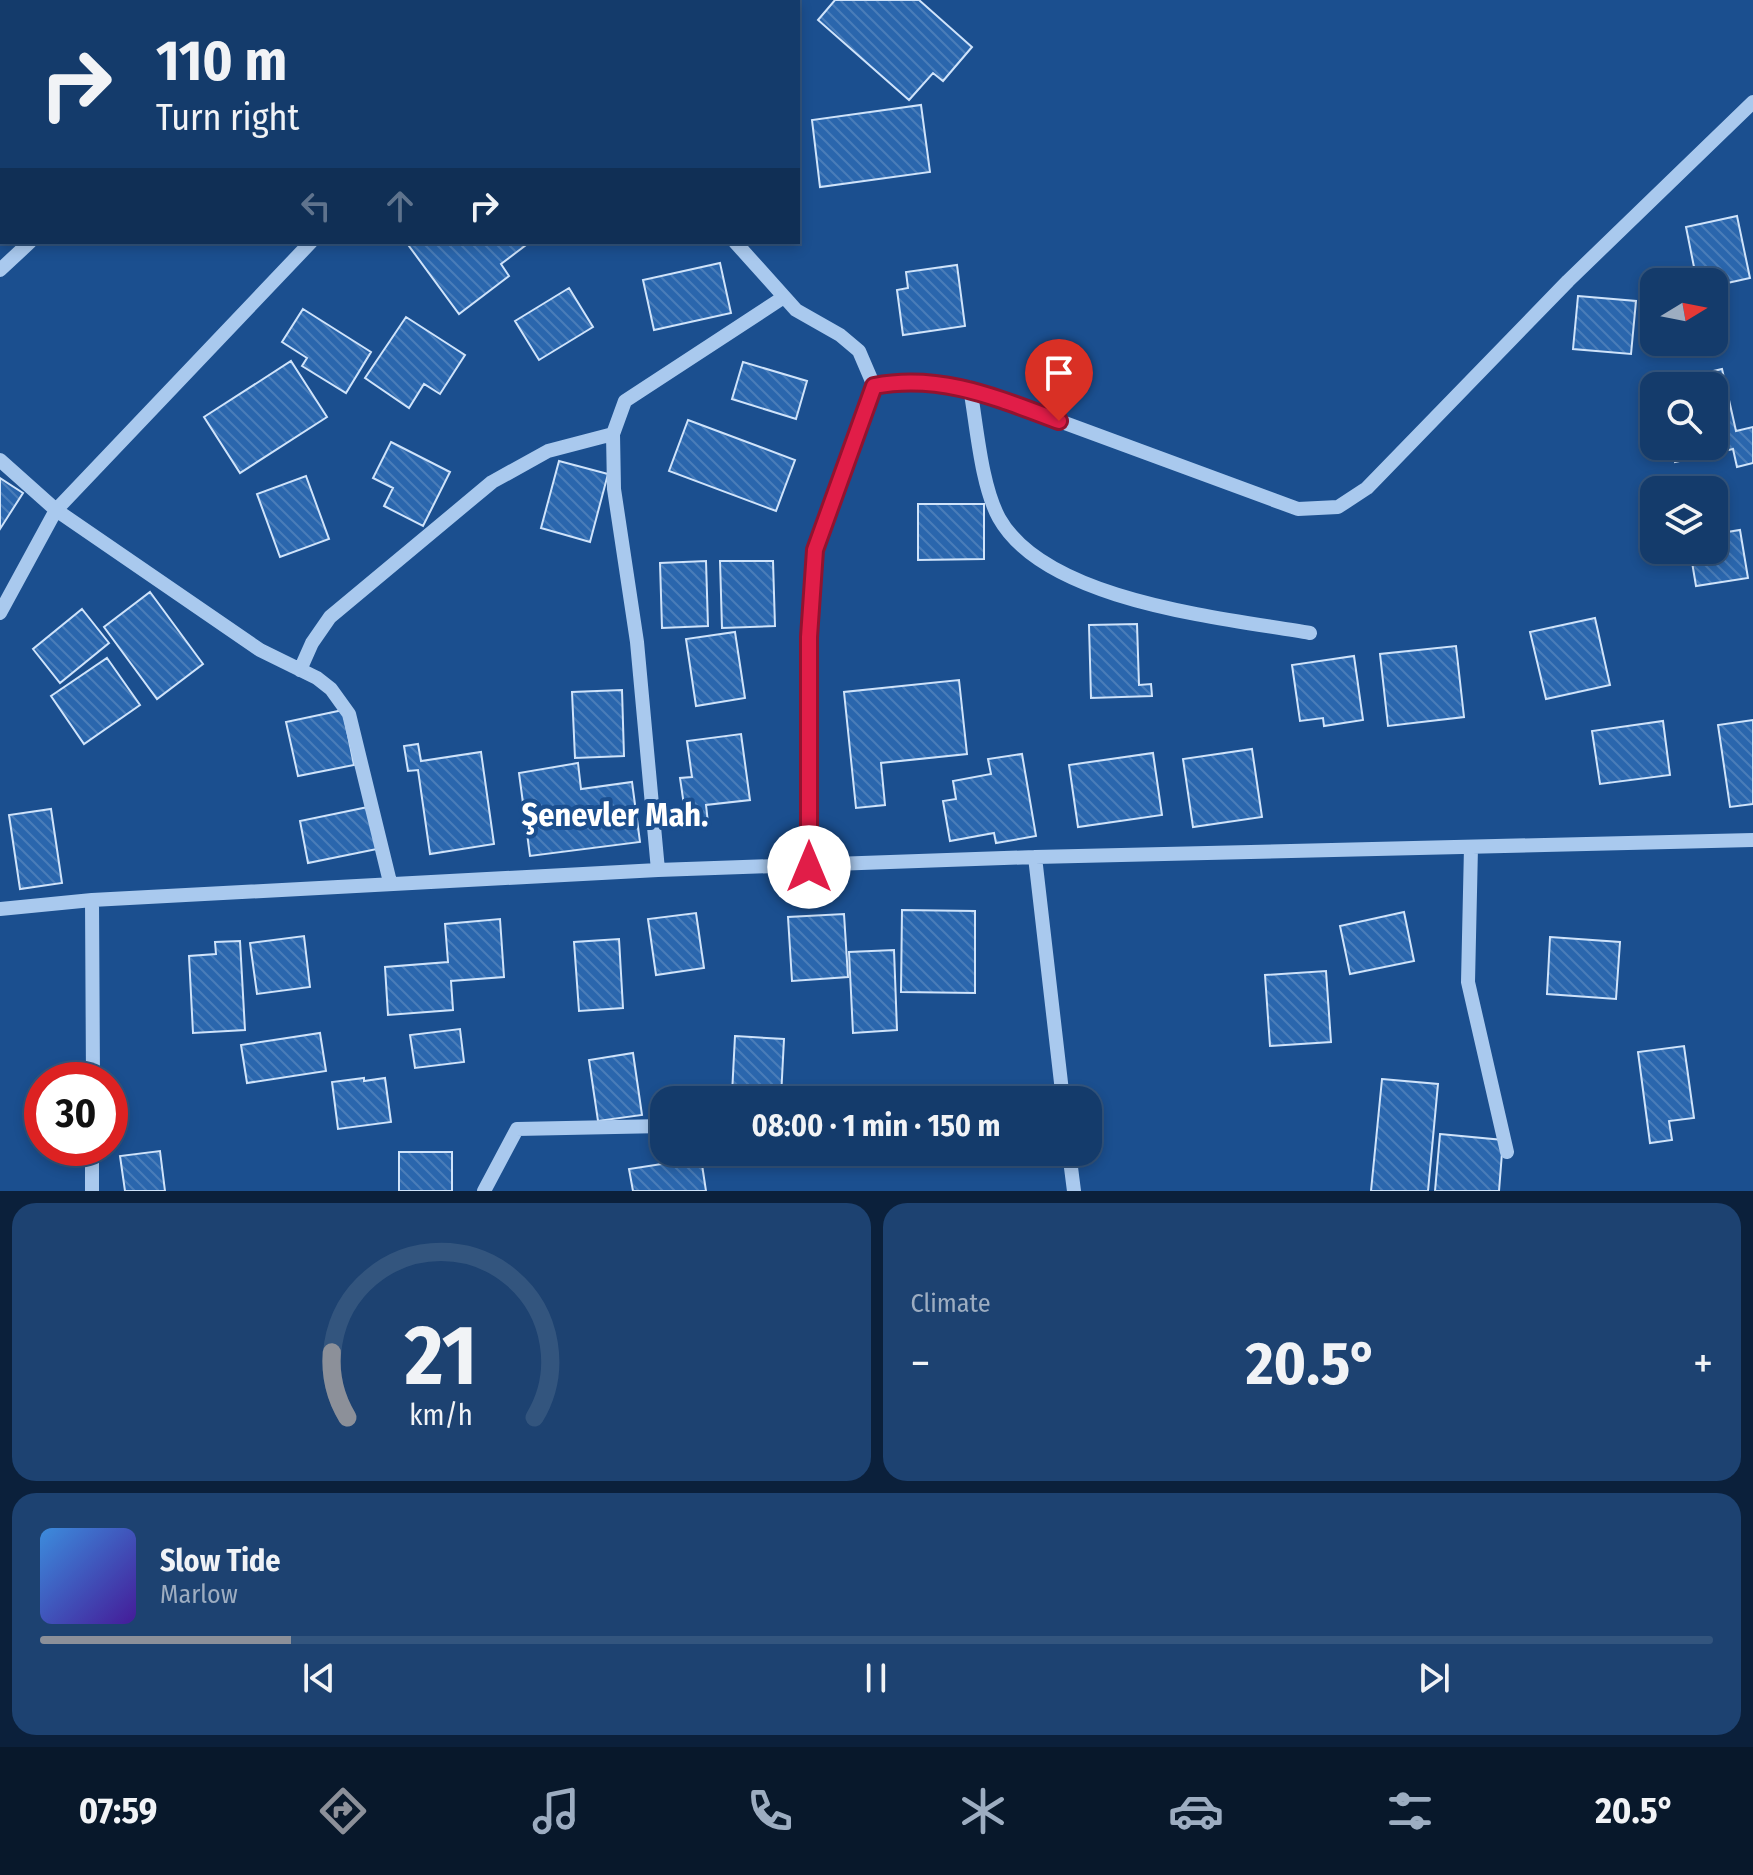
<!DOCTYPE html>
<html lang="en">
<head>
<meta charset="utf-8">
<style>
	:root { --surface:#143b6b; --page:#1d4271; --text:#f1f3f6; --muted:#9dadc1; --line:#33557e; --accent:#8c9099 }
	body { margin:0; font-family:"Fira Sans Condensed",sans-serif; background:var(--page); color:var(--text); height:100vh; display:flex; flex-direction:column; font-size:30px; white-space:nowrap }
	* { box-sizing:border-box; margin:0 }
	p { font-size:26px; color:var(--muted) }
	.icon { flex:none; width:44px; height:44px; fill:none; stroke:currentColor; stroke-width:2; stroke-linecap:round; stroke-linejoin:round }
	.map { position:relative; height:1191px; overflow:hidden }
	.side { display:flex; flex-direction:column; gap:12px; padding:12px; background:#0b203b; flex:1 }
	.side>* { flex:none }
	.banner { position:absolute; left:0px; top:0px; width:800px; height:244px; box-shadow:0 4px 12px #0003,0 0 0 2px var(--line); background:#143b6b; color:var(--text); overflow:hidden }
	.needle { width:52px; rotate:80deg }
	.tools { position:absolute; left:1640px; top:268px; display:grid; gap:16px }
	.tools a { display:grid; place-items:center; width:88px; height:88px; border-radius:16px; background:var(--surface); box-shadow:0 4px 12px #0003,0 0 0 2px var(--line); font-size:40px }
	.speed { position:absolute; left:24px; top:1062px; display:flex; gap:16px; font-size:40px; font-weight:700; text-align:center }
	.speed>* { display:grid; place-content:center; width:104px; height:104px; border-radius:50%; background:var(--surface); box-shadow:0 4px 12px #0003,0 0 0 2px var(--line); line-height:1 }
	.speed .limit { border:12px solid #d22; background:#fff; color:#111 }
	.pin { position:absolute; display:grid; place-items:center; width:68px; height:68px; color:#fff; margin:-82px -34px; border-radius:50% 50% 50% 0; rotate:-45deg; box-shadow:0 0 8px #0007 }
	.pin .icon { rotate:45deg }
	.me { position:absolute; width:88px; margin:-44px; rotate:0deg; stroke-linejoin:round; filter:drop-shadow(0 0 6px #0008) }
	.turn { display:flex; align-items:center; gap:28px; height:168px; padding:0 24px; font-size:36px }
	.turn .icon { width:104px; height:104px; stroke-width:2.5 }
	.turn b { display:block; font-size:56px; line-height:68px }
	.lanes { display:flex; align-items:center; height:76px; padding:0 24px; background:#0003; justify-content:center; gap:40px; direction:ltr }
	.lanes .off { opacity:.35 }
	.big { font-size:60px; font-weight:700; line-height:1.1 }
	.side .widget { flex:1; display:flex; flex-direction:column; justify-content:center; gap:12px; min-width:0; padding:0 28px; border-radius:24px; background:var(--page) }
	.side .dial { align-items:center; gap:0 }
	.dial svg { height:208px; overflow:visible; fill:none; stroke:var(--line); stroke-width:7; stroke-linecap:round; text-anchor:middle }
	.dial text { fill:var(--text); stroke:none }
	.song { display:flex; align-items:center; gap:24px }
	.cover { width:96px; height:96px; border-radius:12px; background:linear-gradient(135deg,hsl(210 70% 55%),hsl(260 70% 35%)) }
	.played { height:8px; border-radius:4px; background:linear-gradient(90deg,var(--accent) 15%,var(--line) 15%) }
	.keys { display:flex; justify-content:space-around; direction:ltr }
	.heat { display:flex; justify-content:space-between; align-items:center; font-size:44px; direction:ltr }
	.side .tiles { flex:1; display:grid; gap:12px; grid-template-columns:1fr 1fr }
	.widget:last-child { grid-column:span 2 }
	.trip { position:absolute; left:650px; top:1086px; width:452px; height:80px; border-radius:24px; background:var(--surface); box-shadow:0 4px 12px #0003,0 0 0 2px var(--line); font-weight:700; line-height:80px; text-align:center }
	.tabs { display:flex; height:128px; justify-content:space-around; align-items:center; background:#08182b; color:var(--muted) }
	.tabs .icon { width:56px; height:56px }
	.tabs .on { color:var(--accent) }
	.tabs b { font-size:36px; color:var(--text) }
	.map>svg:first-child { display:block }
</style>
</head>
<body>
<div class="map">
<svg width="1753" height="1191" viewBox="0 0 1753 1191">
	<defs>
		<pattern id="building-back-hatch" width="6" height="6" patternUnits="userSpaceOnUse" patternTransform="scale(2)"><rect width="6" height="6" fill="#2a66ad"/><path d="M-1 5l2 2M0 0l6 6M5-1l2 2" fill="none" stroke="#4a7db9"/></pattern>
	</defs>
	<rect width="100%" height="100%" fill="#1b4f8f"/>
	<path fill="url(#building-back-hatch)" stroke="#cfe3fa" stroke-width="2" d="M656 0H793L654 2Z
		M835 0H919L972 47 943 81 933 73 909 100 818 20Z
		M921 105 930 172 820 187 812 120Z
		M1737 216 1750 278 1714 286V282H1697L1686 227Z
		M406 242H530L501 264 509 276 459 314Z
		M720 263 731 313 654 330 643 280Z
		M957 265 965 326 903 335 897 290 908 288 906 272Z
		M569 288 593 327 539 360 515 321Z
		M1578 296 1636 301 1631 354 1573 349Z
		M303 309 371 352 346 393 302 366 307 358 282 342Z
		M406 317 465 355 440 394 424 384 409 408 365 378Z
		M291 361 327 417 240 473 204 417Z
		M743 362 807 381 796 419 732 399Z
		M1722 369 1736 431 1753 427V463L1737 467 1733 449 1675 462 1672 446H1714V386L1658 384Z
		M688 420 795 460 776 511 669 471Z
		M391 442 450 472 423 526 384 506 393 488 373 478Z
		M559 461 608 474 590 542 541 528Z
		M306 476 329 539 280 557 257 494Z
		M0 478 23 493 0 529Z
		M918 504H984V559L918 560Z
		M1740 530 1748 578 1696 586 1690 550H1714V534Z
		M706 561 708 626 662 628 660 563Z
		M720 561H773L775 626 722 628Z
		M150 592 203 664 157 699 104 627Z
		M82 609 109 643 60 683 33 649Z
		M1595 618 1610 685 1546 699 1530 632Z
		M1137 624 1139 685 1151 684 1152 696 1091 698 1089 625Z
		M735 632 745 698 696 706 686 639Z
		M1456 646 1464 717 1388 726 1380 654Z
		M1354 656 1363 720 1324 726 1323 718 1300 721 1292 665Z
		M107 658 140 705 84 744 51 696Z
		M959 680 967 754 881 763 885 805 856 808 844 692Z
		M622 690 624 756 575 758 572 692Z
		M343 710 354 765 298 776 286 722Z
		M1753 720V804L1730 807 1718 725Z
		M1663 721 1670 775 1600 784 1592 731Z
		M741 734 750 800 706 805 708 823 687 826 680 778 692 777 687 741Z
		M418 744 421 761 481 752 494 844 430 854 418 770 408 771 404 746Z
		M1252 749 1262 817 1193 827 1183 759Z
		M1153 753 1162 815 1078 827 1069 765Z
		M1022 754 1036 836 996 843 994 833 950 841 943 801 956 799 953 781 991 774 988 759Z
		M578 763 581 789 632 782 640 842 530 856 519 773Z
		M368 807 377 849 308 863 300 821Z
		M51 809 62 883 20 889 9 815Z
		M902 910 975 911V993L901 992Z
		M1404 912 1414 961 1350 974 1340 926Z
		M696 913 704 968 656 975 648 919Z
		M844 914 848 977 792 981 788 917Z
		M500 919 504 977 451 981 453 1010 388 1015 385 967 448 962 445 924Z
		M304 936 310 987 257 994 250 943Z
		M1550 937 1620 942 1616 999 1547 994Z
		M619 939 623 1008 579 1011 574 942Z
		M240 941 245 1030 193 1033 189 956 216 954 215 942Z
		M894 950 897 1030 853 1033 849 952Z
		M1326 971 1331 1042 1270 1046 1265 975Z
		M460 1029 464 1062 415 1068 410 1035Z
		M320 1033 326 1071 247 1083 241 1045Z
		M735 1036 784 1039 781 1097 732 1094Z
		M1684 1046 1694 1118 1669 1121 1672 1140 1650 1143 1638 1052Z
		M633 1053 642 1115 598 1121 589 1060Z
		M364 1078V1081L385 1078 391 1122 338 1129 332 1082Z
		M1382 1079 1438 1084 1428 1191H1371Z
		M1440 1134 1503 1140 1499 1191H1435Z
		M160 1151 165 1191H125L120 1156Z
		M399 1152H452V1191H399Z
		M701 1158 706 1191H633L629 1169Z"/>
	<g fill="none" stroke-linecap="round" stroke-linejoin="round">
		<path stroke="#a9c9ee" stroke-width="14" d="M526 2 528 0
			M735 242 796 310 840 335 859 351 874 386 815 550 809 637V867
			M0 270 30 242
			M874 386 931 381 970 388 1298 509 1338 507 1367 488 1568 281 1753 102
			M970 388C977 427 981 485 999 518 1046 602 1224 618 1310 633
			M0 460 56 510 260 650 317 678 331 689 349 714 390 882
			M0 613 56 510 311 242
			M300 670 312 643 330 617 492 482 548 451 613 434
			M1471 847 1468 982 1507 1152
			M1035 857 1063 1100
			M658 870 637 642 614 489 613 434 625 401 784 297
			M92 900 93 1080
			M0 909 92 900 658 870 1035 857 1753 840
			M1069 1152 1074 1191
			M92 1191V1148
			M484 1191 517 1129 664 1126"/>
	</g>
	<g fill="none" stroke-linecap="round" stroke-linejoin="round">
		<defs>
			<path id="route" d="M809 867V637L815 550 874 386C941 373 997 398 1059 421"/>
		</defs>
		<use href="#route" stroke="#92132f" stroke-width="20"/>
		<use href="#route" stroke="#e11d48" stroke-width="14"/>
	</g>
	<g text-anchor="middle" stroke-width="8" stroke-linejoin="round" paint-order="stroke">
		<g font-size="32" font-weight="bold" fill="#fff" stroke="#1b4f8f">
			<text x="615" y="826">Şenevler Mah.</text>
		</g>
	</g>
</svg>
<div class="tools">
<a><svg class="needle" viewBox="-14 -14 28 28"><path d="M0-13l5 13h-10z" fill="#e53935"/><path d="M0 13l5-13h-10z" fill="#9dadc1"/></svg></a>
<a><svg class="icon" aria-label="search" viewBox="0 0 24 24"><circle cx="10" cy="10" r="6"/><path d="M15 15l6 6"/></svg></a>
<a><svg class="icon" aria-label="layers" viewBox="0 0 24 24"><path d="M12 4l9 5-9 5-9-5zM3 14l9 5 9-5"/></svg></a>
</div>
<div class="speed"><div class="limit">30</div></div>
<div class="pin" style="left:1059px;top:421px;background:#d93025"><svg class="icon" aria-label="arrive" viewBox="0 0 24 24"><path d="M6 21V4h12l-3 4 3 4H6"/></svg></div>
<svg class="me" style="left:809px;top:867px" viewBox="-20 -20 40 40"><circle r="19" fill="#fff"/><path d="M0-13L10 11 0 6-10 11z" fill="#e11d48"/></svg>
<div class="trip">08:00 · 1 min · 150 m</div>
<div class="banner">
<div class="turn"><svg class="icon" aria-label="right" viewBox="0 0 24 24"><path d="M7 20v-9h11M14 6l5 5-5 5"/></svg><div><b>110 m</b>Turn right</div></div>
<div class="lanes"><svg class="icon off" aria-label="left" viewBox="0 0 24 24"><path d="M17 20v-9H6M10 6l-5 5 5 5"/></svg><svg class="icon off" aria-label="ahead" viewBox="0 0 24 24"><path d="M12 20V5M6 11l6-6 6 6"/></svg><svg class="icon" aria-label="right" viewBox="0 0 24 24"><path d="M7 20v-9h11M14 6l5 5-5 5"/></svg></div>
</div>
</div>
<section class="side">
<div class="tiles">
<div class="widget dial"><svg viewBox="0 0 100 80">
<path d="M14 69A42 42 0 1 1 86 69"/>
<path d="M14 69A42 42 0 0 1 8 44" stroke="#8c9099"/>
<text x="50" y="56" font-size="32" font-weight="700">21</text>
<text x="50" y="72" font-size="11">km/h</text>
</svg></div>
<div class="widget"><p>Climate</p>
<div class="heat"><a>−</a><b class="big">20.5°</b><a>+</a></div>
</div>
<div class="widget">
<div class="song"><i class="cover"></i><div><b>Slow Tide</b><p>Marlow</p></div></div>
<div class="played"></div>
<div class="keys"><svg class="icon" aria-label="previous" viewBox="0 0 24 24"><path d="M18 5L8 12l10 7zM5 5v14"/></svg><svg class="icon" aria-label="pause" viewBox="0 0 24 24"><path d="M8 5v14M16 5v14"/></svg><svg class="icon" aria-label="next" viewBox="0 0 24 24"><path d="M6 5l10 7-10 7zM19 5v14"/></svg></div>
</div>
</div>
</section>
<nav class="tabs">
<b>07:59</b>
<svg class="icon on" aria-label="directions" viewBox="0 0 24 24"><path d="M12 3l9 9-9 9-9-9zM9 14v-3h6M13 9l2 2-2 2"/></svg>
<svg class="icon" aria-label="music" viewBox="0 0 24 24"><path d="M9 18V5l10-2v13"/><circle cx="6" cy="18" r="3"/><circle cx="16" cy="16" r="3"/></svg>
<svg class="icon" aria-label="phone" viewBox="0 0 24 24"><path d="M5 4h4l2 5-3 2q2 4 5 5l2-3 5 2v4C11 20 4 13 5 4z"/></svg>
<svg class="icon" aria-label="climate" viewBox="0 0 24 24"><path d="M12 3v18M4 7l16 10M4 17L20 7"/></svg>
<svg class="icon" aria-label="car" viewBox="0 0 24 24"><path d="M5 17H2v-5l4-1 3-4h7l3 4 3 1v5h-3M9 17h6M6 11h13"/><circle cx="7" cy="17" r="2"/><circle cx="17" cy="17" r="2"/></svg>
<svg class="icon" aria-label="filters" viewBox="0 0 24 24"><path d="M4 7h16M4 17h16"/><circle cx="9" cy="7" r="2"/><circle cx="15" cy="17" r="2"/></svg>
<b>20.5°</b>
</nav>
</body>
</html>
